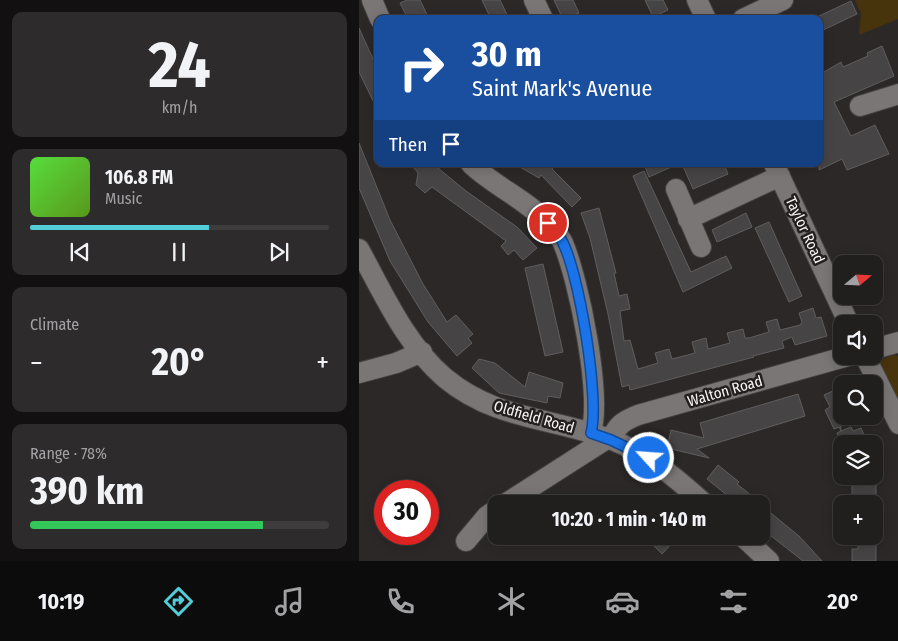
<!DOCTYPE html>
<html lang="en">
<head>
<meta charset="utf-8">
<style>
	:root { --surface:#211e1e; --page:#2d2b2b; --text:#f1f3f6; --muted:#a2a2a4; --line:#3e3c3c; --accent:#52ccd6 }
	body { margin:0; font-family:"Fira Sans Condensed",sans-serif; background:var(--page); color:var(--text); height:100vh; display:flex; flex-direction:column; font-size:19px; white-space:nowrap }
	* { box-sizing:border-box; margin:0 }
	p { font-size:16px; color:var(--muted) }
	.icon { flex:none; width:28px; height:28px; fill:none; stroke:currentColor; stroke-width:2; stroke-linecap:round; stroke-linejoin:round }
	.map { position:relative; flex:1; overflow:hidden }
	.side { display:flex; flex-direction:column; gap:12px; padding:12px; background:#121010; width:359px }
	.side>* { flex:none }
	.top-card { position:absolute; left:15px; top:15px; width:449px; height:152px; border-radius:10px; box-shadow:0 2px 12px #0003,0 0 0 1px var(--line); background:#1a4fa0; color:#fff; overflow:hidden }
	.needle { width:32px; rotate:71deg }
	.controls { position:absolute; left:474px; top:255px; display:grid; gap:10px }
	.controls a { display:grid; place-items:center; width:50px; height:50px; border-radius:10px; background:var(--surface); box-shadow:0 2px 12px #0003,0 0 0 1px var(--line); font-size:25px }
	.speed { position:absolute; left:15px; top:480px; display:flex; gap:10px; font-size:25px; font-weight:700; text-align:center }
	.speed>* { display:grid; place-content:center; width:65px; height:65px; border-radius:50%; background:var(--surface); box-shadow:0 2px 12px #0003,0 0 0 1px var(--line); line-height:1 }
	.speed .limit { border:8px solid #d22; background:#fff; color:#111 }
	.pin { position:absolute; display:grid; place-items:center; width:42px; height:42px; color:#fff; margin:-21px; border:2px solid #fff; border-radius:50%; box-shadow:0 1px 5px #0007 }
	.me { position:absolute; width:55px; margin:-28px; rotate:296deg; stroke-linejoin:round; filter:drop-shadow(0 0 4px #0008) }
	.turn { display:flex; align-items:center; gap:18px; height:105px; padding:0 15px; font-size:22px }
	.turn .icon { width:65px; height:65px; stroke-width:2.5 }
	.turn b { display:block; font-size:35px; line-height:42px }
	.then { display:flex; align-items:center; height:48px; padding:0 15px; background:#0003; gap:10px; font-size:19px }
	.big { font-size:38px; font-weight:700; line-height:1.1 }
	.side .widget { flex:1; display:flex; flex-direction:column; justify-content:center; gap:8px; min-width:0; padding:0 18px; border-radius:10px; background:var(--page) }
	.side .dial { align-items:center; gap:0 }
	.dial b { font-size:65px; line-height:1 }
	.song { display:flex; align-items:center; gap:15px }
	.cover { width:60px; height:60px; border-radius:8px; background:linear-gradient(135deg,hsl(110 70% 55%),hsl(90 70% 35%)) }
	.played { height:5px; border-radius:2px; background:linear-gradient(90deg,var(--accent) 60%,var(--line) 60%) }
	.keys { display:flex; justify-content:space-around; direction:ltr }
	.heat { display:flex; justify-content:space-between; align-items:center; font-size:28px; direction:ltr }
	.charge { height:8px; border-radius:4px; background:linear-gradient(90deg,#34c759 78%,var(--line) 0) }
	.trip { position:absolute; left:129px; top:495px; width:282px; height:50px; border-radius:10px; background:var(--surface); box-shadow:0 2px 12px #0003,0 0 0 1px var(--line); font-weight:700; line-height:50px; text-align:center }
	.menu { display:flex; height:80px; justify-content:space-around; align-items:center; background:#0d0c0c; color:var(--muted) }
	.menu .icon { width:35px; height:35px }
	.menu .current { color:var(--accent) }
	.menu b { font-size:22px; color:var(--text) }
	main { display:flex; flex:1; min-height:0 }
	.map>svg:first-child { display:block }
</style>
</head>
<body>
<main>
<section class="side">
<div class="widget dial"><b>24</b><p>km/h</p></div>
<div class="widget">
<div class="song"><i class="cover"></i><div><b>106.8 FM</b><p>Music</p></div></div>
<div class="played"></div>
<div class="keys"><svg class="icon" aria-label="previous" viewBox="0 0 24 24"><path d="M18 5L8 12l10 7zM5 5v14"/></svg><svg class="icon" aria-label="pause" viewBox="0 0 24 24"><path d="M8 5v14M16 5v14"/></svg><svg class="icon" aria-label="next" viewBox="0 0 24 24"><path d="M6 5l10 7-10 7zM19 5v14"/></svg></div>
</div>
<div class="widget"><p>Climate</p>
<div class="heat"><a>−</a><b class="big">20°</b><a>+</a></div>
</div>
<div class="widget"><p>Range · 78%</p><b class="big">390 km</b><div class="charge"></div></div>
</section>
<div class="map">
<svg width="540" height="561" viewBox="0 0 540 561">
	<rect width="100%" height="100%" fill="#2c2828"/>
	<path fill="#47340c" d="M496 0H539V19L500 35 502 13Z
		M534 355 539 356V404L520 369 522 360Z"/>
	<path fill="#474446" stroke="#615d5f" d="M48 0H61L70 19H49L41 3Z
		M123 0H141L150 19H132Z
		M195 0H214L220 13 204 19Z
		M286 0H304L309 10 294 17Z
		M492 1 498 14 460 32V16Z
		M0 28 19 70V111L0 72Z
		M523 46 535 76 475 102 492 136 516 125 530 154 488 170 483 159 460 170V150L464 148 460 140V75L482 62 484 67 509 56 508 53Z
		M0 143 31 220 64 284 88 322 97 315 114 334 109 338 113 343 98 356 69 322 31 261 0 188Z
		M52 164H74L107 191 158 227 178 248 164 260 155 250 149 255 142 246 147 241 73 187 66 193 57 185 59 173Z
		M156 164H196L193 169 222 198 213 207 182 175 180 178Z
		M285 164H319L290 177Z
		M323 164H365L369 174 334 189Z
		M285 171 332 272 367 256 373 268 324 292 274 176Z
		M240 208 257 273H255L260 296 268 294 271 309 261 311 265 341 271 340 279 369 299 363 296 353 310 349 313 359 336 353 333 342 347 338 349 349 371 343 368 333 384 329 386 338H390L410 332 407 322 418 319 421 330 441 325 443 322 440 313 454 308 457 318 462 317 468 336 436 345 433 337 423 341 425 348 394 356 395 357 271 390 270 385 263 387 249 314 231 238 222 213Z
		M387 213 393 227 358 242 353 230Z
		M410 222 443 296 430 302 396 228Z
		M184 264 204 352 186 356 166 268Z
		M120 359 136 363 166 387 170 372 204 383 201 398 189 396 188 403 140 393 113 368Z
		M482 387V431L492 427 494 431 502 428 509 444H483L478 433 482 431 480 427 475 429 466 410 471 407 465 395Z
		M439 394 446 416 338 449 350 458 308 448 312 430 345 438 341 423Z
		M359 465 380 482 378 484 403 504H379L348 479Z
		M493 476H517V501L493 500Z
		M402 505 440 536 463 561H444L402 528Z
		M285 536H320L303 554Z
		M499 536H517V561H493V549H499Z"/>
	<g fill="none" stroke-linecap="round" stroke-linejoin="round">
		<defs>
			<path id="minor" d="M13 0 21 19
				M175 0 184 19
				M338 0 347 19
				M384 19 424 0
				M501 106 540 94
				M112 164C135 186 168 200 190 224 195 230 201 236 204 243 220 281 243 394 232 433
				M415 164 490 324
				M317 189 342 247
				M329 219 421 176
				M0 249C24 293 47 345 86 378 138 421 194 417 253 440 289 454 317 478 346 504
				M515 349 540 342
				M506 356 540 424
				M0 373 37 363 63 352
				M252 440C258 425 264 421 279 415L489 356
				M146 504 249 438
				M383 536 410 561
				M107 541 128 516 138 509"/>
		</defs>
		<use href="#minor" stroke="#464343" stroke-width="22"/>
		<use href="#minor" stroke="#7b7676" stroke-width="20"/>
	</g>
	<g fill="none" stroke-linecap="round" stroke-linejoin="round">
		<defs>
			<path id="route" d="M189 223C193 228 200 234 203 241 220 272 241 400 232 433L252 440 290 458"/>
		</defs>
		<use href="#route" stroke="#114b97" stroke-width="12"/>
		<use href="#route" stroke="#1a73e8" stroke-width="9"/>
	</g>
	<g text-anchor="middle" stroke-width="5" stroke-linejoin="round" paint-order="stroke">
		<g font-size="15" fill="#f6f3f3" stroke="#231f1f">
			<text transform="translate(446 230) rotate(65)" y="5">Taylor Road</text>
			<text transform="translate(366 391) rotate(-16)" y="5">Walton Road</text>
			<text transform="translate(175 417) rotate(16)" y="5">Oldfield Road</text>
		</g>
	</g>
</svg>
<div class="controls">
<a><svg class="needle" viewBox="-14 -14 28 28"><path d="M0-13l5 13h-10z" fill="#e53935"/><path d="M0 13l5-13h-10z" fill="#a2a2a4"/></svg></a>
<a><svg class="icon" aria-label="sound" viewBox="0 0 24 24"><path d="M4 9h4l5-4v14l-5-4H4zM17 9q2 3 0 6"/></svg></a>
<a><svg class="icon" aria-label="search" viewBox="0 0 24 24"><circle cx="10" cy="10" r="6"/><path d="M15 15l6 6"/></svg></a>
<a><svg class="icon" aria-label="layers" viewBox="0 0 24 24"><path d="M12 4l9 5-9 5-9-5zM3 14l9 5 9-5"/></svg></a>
<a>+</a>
</div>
<div class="speed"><div class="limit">30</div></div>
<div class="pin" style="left:189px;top:223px;background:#d93025"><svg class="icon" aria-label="arrive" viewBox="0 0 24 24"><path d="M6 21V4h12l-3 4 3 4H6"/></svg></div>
<svg class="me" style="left:290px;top:458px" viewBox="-20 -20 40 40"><circle r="17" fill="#1a73e8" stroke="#fff" stroke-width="3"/><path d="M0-11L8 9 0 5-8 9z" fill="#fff"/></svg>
<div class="trip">10:20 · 1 min · 140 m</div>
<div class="top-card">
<div class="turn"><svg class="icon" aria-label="right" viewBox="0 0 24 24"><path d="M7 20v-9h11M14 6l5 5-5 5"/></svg><div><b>30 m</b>Saint Mark's Avenue</div></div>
<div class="then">Then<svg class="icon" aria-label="arrive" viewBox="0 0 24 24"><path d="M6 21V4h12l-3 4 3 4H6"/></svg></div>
</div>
</div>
</main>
<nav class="menu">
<b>10:19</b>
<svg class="icon current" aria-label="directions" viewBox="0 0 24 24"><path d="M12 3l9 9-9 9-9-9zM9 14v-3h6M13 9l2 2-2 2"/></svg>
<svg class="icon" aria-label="music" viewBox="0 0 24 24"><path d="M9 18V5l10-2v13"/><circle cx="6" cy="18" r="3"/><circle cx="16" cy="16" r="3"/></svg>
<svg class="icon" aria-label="phone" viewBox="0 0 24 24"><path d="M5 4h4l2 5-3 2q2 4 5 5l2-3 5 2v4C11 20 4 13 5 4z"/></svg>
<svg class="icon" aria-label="climate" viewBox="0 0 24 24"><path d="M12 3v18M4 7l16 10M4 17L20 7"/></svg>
<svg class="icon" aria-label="car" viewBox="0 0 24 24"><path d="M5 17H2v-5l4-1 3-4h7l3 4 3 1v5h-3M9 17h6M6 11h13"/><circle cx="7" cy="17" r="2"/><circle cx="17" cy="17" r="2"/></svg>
<svg class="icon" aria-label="filters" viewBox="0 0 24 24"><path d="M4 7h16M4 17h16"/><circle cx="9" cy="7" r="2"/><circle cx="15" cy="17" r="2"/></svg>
<b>20°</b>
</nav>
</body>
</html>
